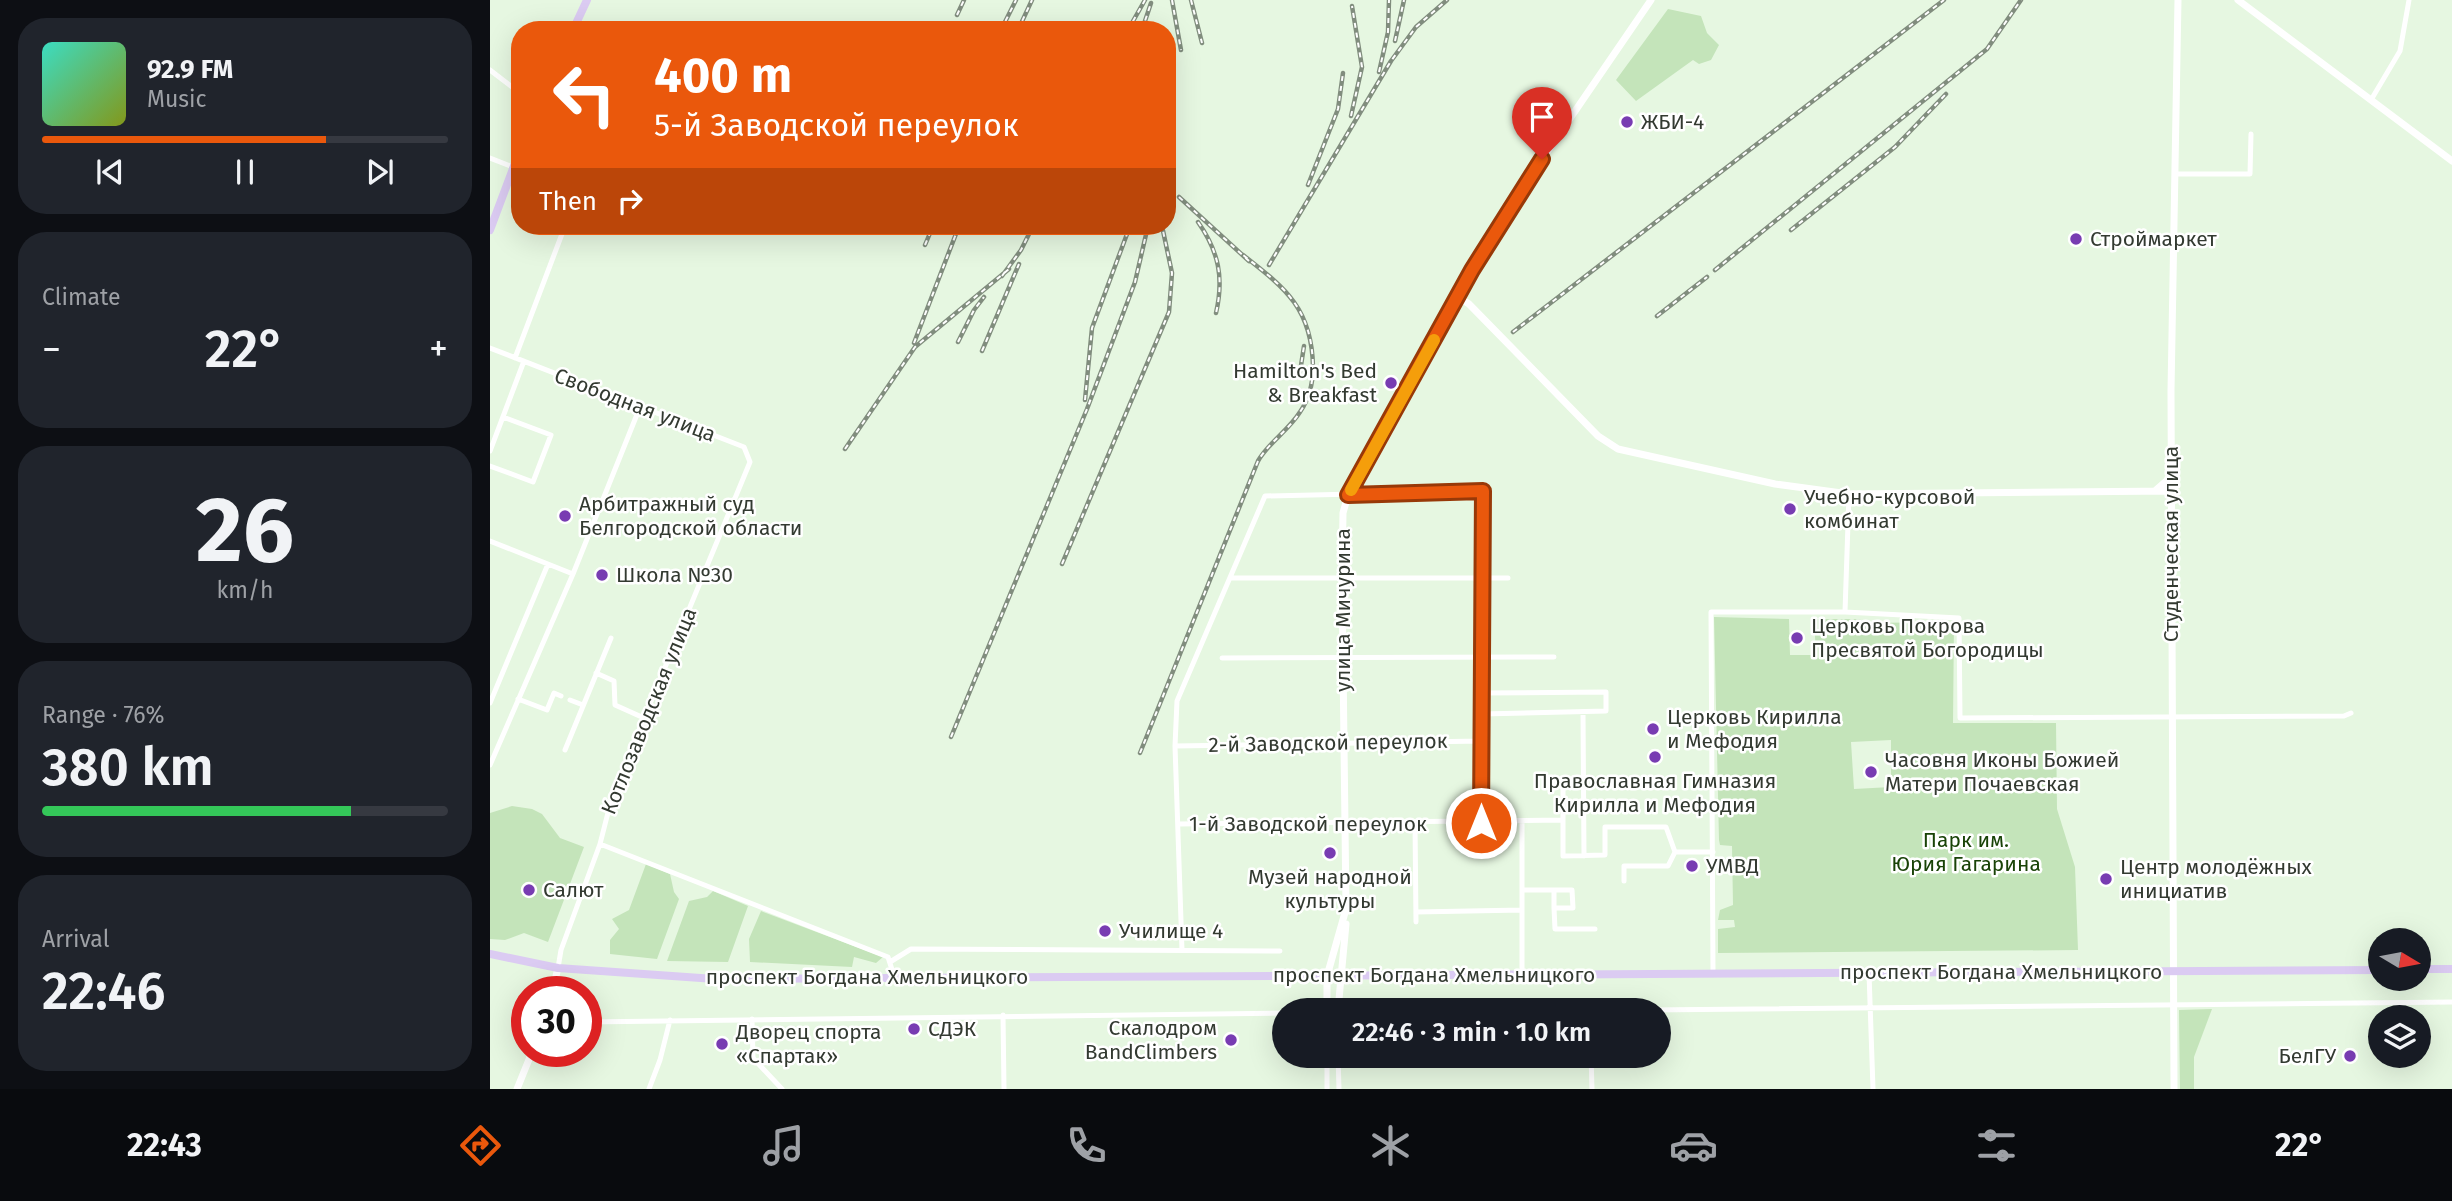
<!DOCTYPE html>
<html lang="en">
<head>
<meta charset="utf-8">
<style>
	:root { --surface:#171b24; --page:#20242c; --text:#f1f3f6; --muted:#9ea1a6; --line:#363941; --accent:#ea580c }
	body { margin:0; font-family:"Fira Sans",sans-serif; background:var(--page); color:var(--text); height:100vh; display:flex; flex-direction:column; font-size:26px; white-space:nowrap }
	* { box-sizing:border-box; margin:0 }
	p { font-size:23px; color:var(--muted) }
	.icon { flex:none; width:38px; height:38px; fill:none; stroke:currentColor; stroke-width:2; stroke-linecap:round; stroke-linejoin:round }
	.map { position:relative; flex:1; overflow:hidden }
	.details { display:flex; flex-direction:column; gap:18px; padding:18px; background:#0d0f14; width:490px }
	.details>* { flex:none }
	.guide { position:absolute; left:21px; top:21px; width:665px; height:214px; border-radius:28px; box-shadow:0 7px 28px #0002; background:#ea580c; color:#fff; overflow:hidden }
	.needle { width:46px; rotate:100deg }
	.tools { position:absolute; left:1878px; top:928px; display:grid; gap:14px }
	.tools a { display:grid; place-items:center; width:63px; height:63px; border-radius:50%; background:var(--surface); box-shadow:0 7px 28px #0002; font-size:35px }
	.speed { position:absolute; left:21px; top:976px; display:flex; gap:14px; font-size:35px; font-weight:700; text-align:center }
	.speed>* { display:grid; place-content:center; width:91px; height:91px; border-radius:50%; background:var(--surface); box-shadow:0 7px 28px #0002; line-height:1 }
	.speed .limit { border:10px solid #d22; background:#fff; color:#111 }
	.pin { position:absolute; display:grid; place-items:center; width:60px; height:60px; color:#fff; margin:-72px -30px; border-radius:50% 50% 50% 0; rotate:-45deg; box-shadow:0 0 7px #0007 }
	.pin .icon { rotate:45deg }
	.me { position:absolute; width:77px; margin:-38px; rotate:0deg; stroke-linejoin:round; filter:drop-shadow(0 0 5px #0008) }
	.turn { display:flex; align-items:center; gap:24px; height:147px; padding:0 28px; font-size:32px }
	.turn .icon { width:91px; height:91px; stroke-width:2.5 }
	.turn b { display:block; font-size:49px; line-height:60px }
	.then { display:flex; align-items:center; height:66px; padding:0 28px; background:#0003; gap:14px; font-size:26px }
	.big { font-size:52px; font-weight:600; line-height:1.1 }
	.details .tile { flex:1; display:flex; flex-direction:column; justify-content:center; gap:10px; min-width:0; padding:0 24px; border-radius:28px; background:var(--page) }
	.details .dial { align-items:center; gap:0 }
	.dial b { font-size:91px; line-height:1 }
	.song { display:flex; align-items:center; gap:21px }
	.cover { width:84px; height:84px; border-radius:10px; background:linear-gradient(135deg,hsl(170 70% 55%),hsl(70 70% 35%)) }
	.played { height:7px; border-radius:4px; background:linear-gradient(90deg,var(--accent) 70%,var(--line) 70%) }
	.keys { display:flex; justify-content:space-around; direction:ltr }
	.heat { display:flex; justify-content:space-between; align-items:center; font-size:38px; direction:ltr }
	.charge { height:10px; border-radius:5px; background:linear-gradient(90deg,#34c759 76%,var(--line) 0) }
	.trip { position:absolute; left:782px; top:998px; width:399px; height:70px; border-radius:35px; background:var(--surface); box-shadow:0 7px 28px #0002; font-weight:600; line-height:70px; text-align:center }
	.tabs { display:flex; height:112px; justify-content:space-around; align-items:center; background:#090b0e; color:var(--muted) }
	.tabs .icon { width:49px; height:49px }
	.tabs .on { color:var(--accent) }
	.tabs b { font-size:32px; color:var(--text) }
	main { display:flex; flex:1; min-height:0 }
	.map>svg:first-child { display:block }
</style>
</head>
<body>
<main>
<section class="details">
<div class="tile">
<div class="song"><i class="cover"></i><div><b>92.9 FM</b><p>Music</p></div></div>
<div class="played"></div>
<div class="keys"><svg class="icon" aria-label="previous" viewBox="0 0 24 24"><path d="M18 5L8 12l10 7zM5 5v14"/></svg><svg class="icon" aria-label="pause" viewBox="0 0 24 24"><path d="M8 5v14M16 5v14"/></svg><svg class="icon" aria-label="next" viewBox="0 0 24 24"><path d="M6 5l10 7-10 7zM19 5v14"/></svg></div>
</div>
<div class="tile"><p>Climate</p>
<div class="heat"><a>−</a><b class="big">22°</b><a>+</a></div>
</div>
<div class="tile dial"><b>26</b><p>km/h</p></div>
<div class="tile"><p>Range · 76%</p><b class="big">380 km</b><div class="charge"></div></div>
<div class="tile"><p>Arrival</p><b class="big">22:46</b></div>
</section>
<div class="map">
<svg width="1962" height="1089" viewBox="0 0 1962 1089">
	<rect width="100%" height="100%" fill="#e6f7e1"/>
	<path fill="#c4e4ba" fill-rule="evenodd" d="M1178 9 1211 16 1217 33 1229 45 1221 60 1209 64 1203 60 1146 101 1126 80Z
		M1224 617 1299 619 1300 655H1326L1324 619H1370L1372 623 1464 622 1463 723H1566L1567 809 1585 867 1588 950 1228 953V929L1245 927 1244 920H1228L1230 910 1243 905 1242 846 1230 845 1229 840ZM1401 740V787L1364 789 1361 742Z
		M22 806 42 809 52 814 70 838 94 847 58 942 34 933 15 940 0 939V813Z
		M156 864 180 874 184 892 189 899 167 959 120 954V940L129 929 122 919 139 910Z
		M223 891 258 906 238 962 177 961 199 901 217 897Z
		M271 911 393 957 386 963 364 957 362 967 260 962 259 939Z
		M1722 1009 1704 1057V1089H1690L1689 1010Z"/>
	<g fill="none" stroke-linecap="round" stroke-linejoin="round">
		<path stroke="#fff" stroke-width="5" d="M0 70 30 93
			M1881 100 1910 51 1919 0
			M0 158 23 167
			M1685 174H1760L1761 134
			M0 348 254 447 260 462 123 793 110 844 71 950 68 968
			M25 358 75 226
			M0 451 34 361
			M0 466 43 482 61 435 13 417
			M0 541 83 574
			M740 578H1018
			M1355 612 1359 494
			M732 658 1064 657
			M106 673 124 681 125 705 154 718
			M28 699 57 710 64 693 71 696
			M80 700 93 705
			M0 703 58 564
			M1093 713 1094 856
			M991 714 1116 711V692L991 693
			M685 746 991 741
			M75 750 121 638
			M0 765 83 574 150 407
			M1094 781H1073V856L1115 855V827H1176L1185 852H1223
			M1032 821V974
			M925 823 926 922
			M688 824 1073 820
			M110 844 398 957 404 976
			M1134 881V866H1178L1185 852
			M1032 890H1082L1083 908H1064L1065 929H1105
			M1064 890V908
			M926 912 1032 910
			M692 950 685 746 687 701 775 496 993 491 991 823
			M400 962 421 949 790 951
			M1223 973 1221 612H1355L1469 618 1470 718 1854 716 1861 713
			M1379 973 1383 1089
			M1158 1010 1962 1002
			M513 1015 514 1089
			M262 1019 263 1058 292 1089
			M96 1022 794 1013
			M848 1055 849 1089
			M1101 1055 1102 1089
			M159 1089 170 1060 180 1020
			M837 1089V1055"/>
		<path stroke="#fff" stroke-width="7" d="M1748 0 1962 161
			M967 296 979 304 1108 436 1128 449 1285 484 1359 494 1681 491
			M1665 491 1681 477
			M62 992 68 968
			M837 1010V976L856 909 852 579 853 513 858 495 982 270 1029 193 1161 0
			M848 1010 856 924
			M27 1089 42 1052
			M1684 1089 1681 391 1688 0"/>
		<path stroke="#dbcbf2" stroke-width="8" d="M83 30 97 0
			M0 230 30 150
			M0 954 68 968 225 979 1890 970
			M1928 969H1962"/>
		<defs>
			<path id="rail" d="M682 0 691 50
				M701 0 712 43
				M467 15 474 0
				M511 30 526 0
				M528 30 542 0
				M638 30 655 0
				M652 30 661 3
				M905 41 914 0
				M889 72 898 32 899 0
				M861 116 872 67 862 6
				M818 185 848 109 853 73
				M689 197 759 261
				M708 222C729 252 734 278 726 313
				M1301 230 1405 147 1456 94
				M435 245 443 226
				M779 265 901 61 926 27 957 0
				M1225 270 1497 49 1531 0
				M512 276 531 250 543 226
				M1167 316 1217 277
				M1023 332 1454 0
				M468 342 484 310 494 297
				M424 343 469 226
				M492 351 529 264
				M810 372 814 346
				M595 400 602 328 640 226
				M355 449 425 347 519 269
				M572 564 679 312 682 273 672 226
				M461 737 597 409 645 282 658 226
				M650 753 768 461C779 442 798 431 810 412 819 399 823 383 823 367 822 308 795 288 753 255"/>
		</defs>
		<use href="#rail" stroke="#818d7e" stroke-width="4.5"/>
		<use href="#rail" stroke="#fff" stroke-width="2" stroke-dasharray="5" stroke-linecap="butt"/>
	</g>
	<g fill="none" stroke-linecap="round" stroke-linejoin="round">
		<defs>
			<path id="route" d="M991 823 993 491 858 495 982 270 1052 159"/>
		</defs>
		<use href="#route" stroke="#983908" stroke-width="18"/>
		<use href="#route" stroke="#ea580c" stroke-width="12"/>
		<path stroke="#f59e0b" stroke-width="12" d="M861 490 944 340"/>
	</g>
	<g fill="#783cb2" stroke="#fff" stroke-width="2.5">
		<circle cx="1137" cy="122" r="7"/>
		<circle cx="1586" cy="239" r="7"/>
		<circle cx="901" cy="383" r="7"/>
		<circle cx="1300" cy="509" r="7"/>
		<circle cx="75" cy="516" r="7"/>
		<circle cx="112" cy="575" r="7"/>
		<circle cx="1307" cy="638" r="7"/>
		<circle cx="1163" cy="729" r="7"/>
		<circle cx="1165" cy="757" r="7"/>
		<circle cx="1381" cy="772" r="7"/>
		<circle cx="840" cy="853" r="7"/>
		<circle cx="1202" cy="866" r="7"/>
		<circle cx="1616" cy="879" r="7"/>
		<circle cx="39" cy="890" r="7"/>
		<circle cx="615" cy="931" r="7"/>
		<circle cx="424" cy="1029" r="7"/>
		<circle cx="741" cy="1040" r="7"/>
		<circle cx="232" cy="1044" r="7"/>
		<circle cx="1860" cy="1056" r="7"/>
	</g>
	<g text-anchor="middle" stroke-width="5" stroke-linejoin="round" paint-order="stroke">
		<g font-size="21" fill="#333a31" stroke="#fff" text-anchor="start">
			<text x="1151" y="129">ЖБИ-4</text>
			<text x="1600" y="246">Строймаркет</text>
			<text x="887" y="378" text-anchor="end">Hamilton's Bed<tspan x="887" dy="24">&amp; Breakfast</tspan></text>
			<text x="1314" y="504">Учебно-курсовой<tspan x="1314" dy="24">комбинат</tspan></text>
			<text x="89" y="511">Арбитражный суд<tspan x="89" dy="24">Белгородской области</tspan></text>
			<text x="126" y="582">Школа №30</text>
			<text x="1321" y="633">Церковь Покрова<tspan x="1321" dy="24">Пресвятой Богородицы</tspan></text>
			<text x="1177" y="724">Церковь Кирилла<tspan x="1177" dy="24">и Мефодия</tspan></text>
			<text x="1395" y="767">Часовня Иконы Божией<tspan x="1395" dy="24">Матери Почаевская</tspan></text>
			<text x="1165" y="788" text-anchor="middle">Православная Гимназия<tspan x="1165" dy="24">Кирилла и Мефодия</tspan></text>
			<text x="1216" y="873">УМВД</text>
			<text x="1630" y="874">Центр молодёжных<tspan x="1630" dy="24">инициатив</tspan></text>
			<text x="840" y="884" text-anchor="middle">Музей народной<tspan x="840" dy="24">культуры</tspan></text>
			<text x="53" y="897">Салют</text>
			<text x="629" y="938">Училище 4</text>
			<text x="727" y="1035" text-anchor="end">Cкалодром<tspan x="727" dy="24">BandClimbers</tspan></text>
			<text x="438" y="1036">СДЭК</text>
			<text x="246" y="1039">Дворец спорта<tspan x="246" dy="24">«Спартак»</tspan></text>
			<text x="1846" y="1063" text-anchor="end">БелГУ</text>
		</g>
		<g font-size="21" fill="#333a31" stroke="#fff">
			<text transform="translate(145 405) rotate(21)" y="7">Свободная улица</text>
			<text transform="translate(1681 544) rotate(-90)" y="7">Студенческая улица</text>
			<text transform="translate(853 610) rotate(-90)" y="7">улица Мичурина</text>
			<text transform="translate(159 711) rotate(-68)" y="7">Котлозаводская улица</text>
			<text transform="translate(838 743) rotate(-1)" y="7">2-й Заводской переулок</text>
			<text x="818" y="831">1-й Заводской переулок</text>
			<text x="1511" y="979">проспект Богдана Хмельницкого</text>
			<text x="944" y="982">проспект Богдана Хмельницкого</text>
			<text x="377" y="984">проспект Богдана Хмельницкого</text>
		</g>
		<g font-size="21" fill="#194307" stroke="#fff">
			<text x="1476" y="847">Парк им.<tspan x="1476" dy="24">Юрия Гагарина</tspan></text>
		</g>
	</g>
</svg>
<div class="tools">
<a><svg class="needle" viewBox="-14 -14 28 28"><path d="M0-13l5 13h-10z" fill="#e53935"/><path d="M0 13l5-13h-10z" fill="#9ea1a6"/></svg></a>
<a><svg class="icon" aria-label="layers" viewBox="0 0 24 24"><path d="M12 4l9 5-9 5-9-5zM3 14l9 5 9-5"/></svg></a>
</div>
<div class="speed"><div class="limit">30</div></div>
<div class="pin" style="left:1052px;top:159px;background:#d93025"><svg class="icon" aria-label="arrive" viewBox="0 0 24 24"><path d="M6 21V4h12l-3 4 3 4H6"/></svg></div>
<svg class="me" style="left:991px;top:823px" viewBox="-20 -20 40 40"><circle r="17" fill="#ea580c" stroke="#fff" stroke-width="3"/><path d="M0-11L8 9 0 5-8 9z" fill="#fff"/></svg>
<div class="trip">22:46 · 3 min · 1.0 km</div>
<div class="guide">
<div class="turn"><svg class="icon" aria-label="left" viewBox="0 0 24 24"><path d="M17 20v-9H6M10 6l-5 5 5 5"/></svg><div><b>400 m</b>5-й Заводской переулок</div></div>
<div class="then">Then<svg class="icon" aria-label="right" viewBox="0 0 24 24"><path d="M7 20v-9h11M14 6l5 5-5 5"/></svg></div>
</div>
</div>
</main>
<nav class="tabs">
<b>22:43</b>
<svg class="icon on" aria-label="directions" viewBox="0 0 24 24"><path d="M12 3l9 9-9 9-9-9zM9 14v-3h6M13 9l2 2-2 2"/></svg>
<svg class="icon" aria-label="music" viewBox="0 0 24 24"><path d="M9 18V5l10-2v13"/><circle cx="6" cy="18" r="3"/><circle cx="16" cy="16" r="3"/></svg>
<svg class="icon" aria-label="phone" viewBox="0 0 24 24"><path d="M5 4h4l2 5-3 2q2 4 5 5l2-3 5 2v4C11 20 4 13 5 4z"/></svg>
<svg class="icon" aria-label="climate" viewBox="0 0 24 24"><path d="M12 3v18M4 7l16 10M4 17L20 7"/></svg>
<svg class="icon" aria-label="car" viewBox="0 0 24 24"><path d="M5 17H2v-5l4-1 3-4h7l3 4 3 1v5h-3M9 17h6M6 11h13"/><circle cx="7" cy="17" r="2"/><circle cx="17" cy="17" r="2"/></svg>
<svg class="icon" aria-label="filters" viewBox="0 0 24 24"><path d="M4 7h16M4 17h16"/><circle cx="9" cy="7" r="2"/><circle cx="15" cy="17" r="2"/></svg>
<b>22°</b>
</nav>
</body>
</html>
